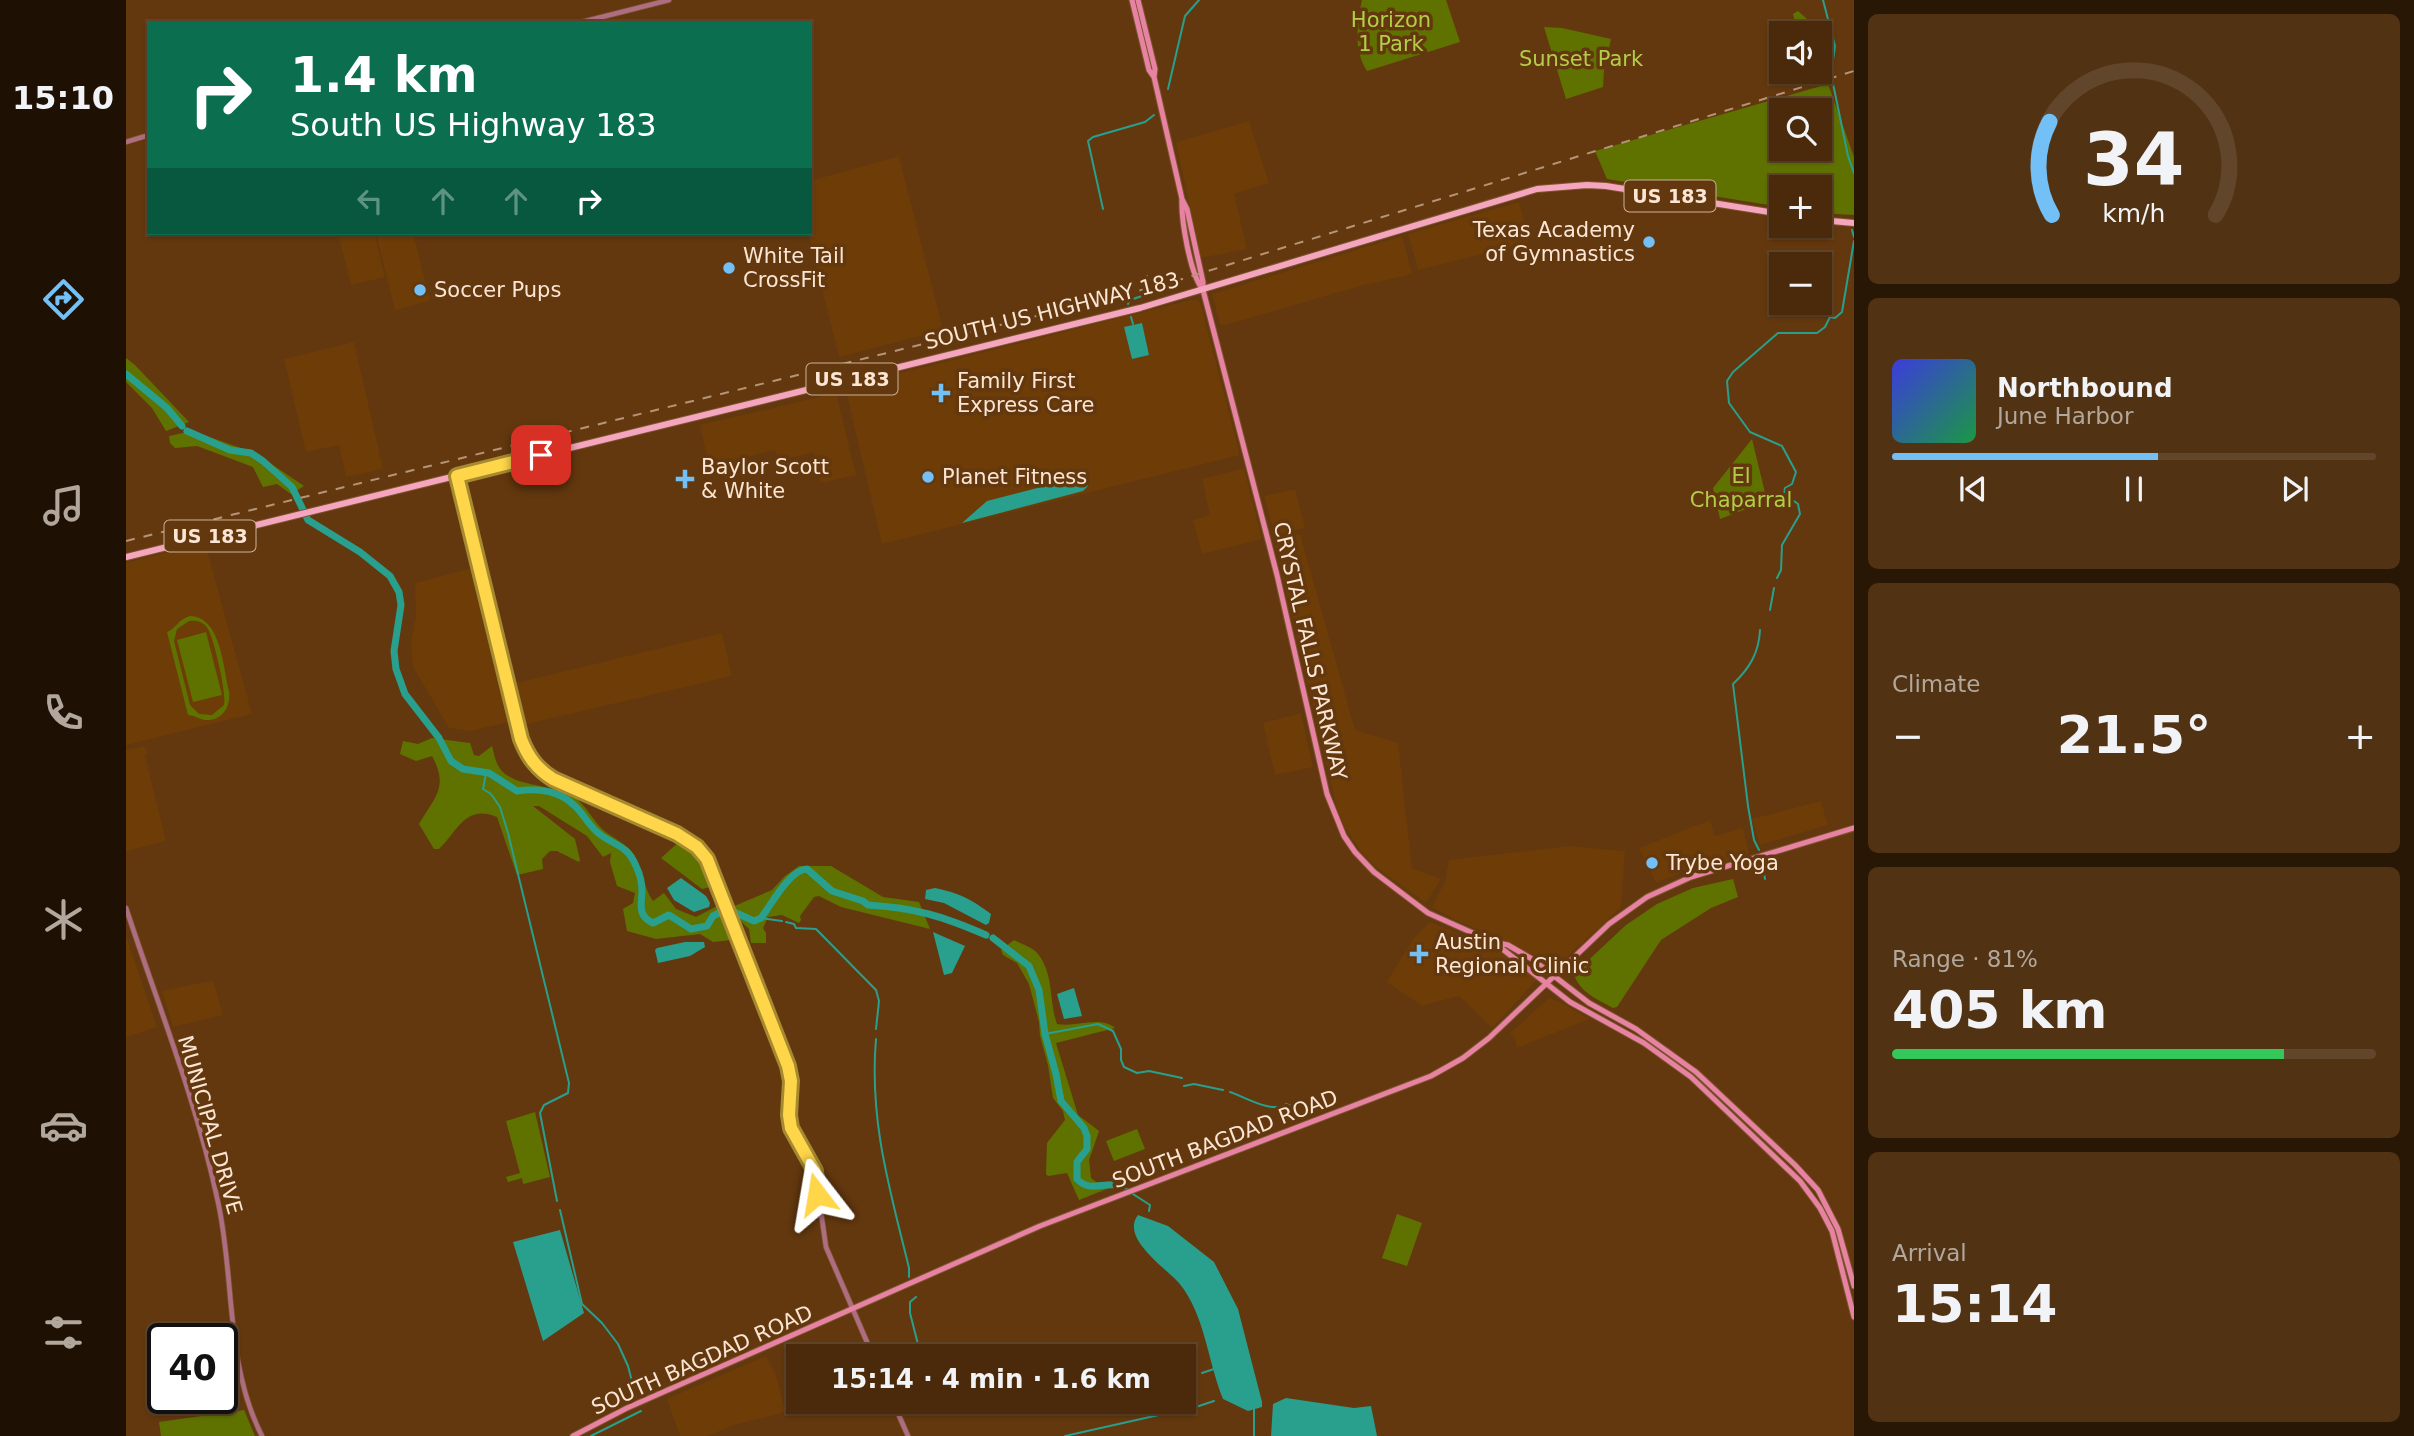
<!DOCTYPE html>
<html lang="en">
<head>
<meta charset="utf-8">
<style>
	:root { --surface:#4a2a0a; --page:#513213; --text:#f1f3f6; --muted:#b2a79c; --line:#61462b; --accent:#73c0f6 }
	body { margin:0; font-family:"DejaVu Sans",sans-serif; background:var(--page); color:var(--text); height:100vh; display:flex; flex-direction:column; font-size:26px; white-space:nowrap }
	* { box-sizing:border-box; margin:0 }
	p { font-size:23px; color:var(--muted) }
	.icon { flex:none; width:38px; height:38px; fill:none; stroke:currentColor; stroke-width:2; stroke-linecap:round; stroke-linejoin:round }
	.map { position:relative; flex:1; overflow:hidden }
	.sheet { display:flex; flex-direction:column; gap:14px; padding:14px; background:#291706; width:560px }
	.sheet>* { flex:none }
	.hud { position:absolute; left:21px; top:21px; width:665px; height:214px; border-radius:0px; box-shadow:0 2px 5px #0004,0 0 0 2px var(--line); background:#0b6e4f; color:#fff; overflow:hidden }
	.fabs { position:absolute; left:1643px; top:21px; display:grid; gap:14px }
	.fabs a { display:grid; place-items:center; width:63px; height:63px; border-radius:0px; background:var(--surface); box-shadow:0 2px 5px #0004,0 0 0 2px var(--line); font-size:35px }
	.speed { position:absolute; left:21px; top:1323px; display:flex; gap:14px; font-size:35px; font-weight:700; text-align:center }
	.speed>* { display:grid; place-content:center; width:91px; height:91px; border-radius:50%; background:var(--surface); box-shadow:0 2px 5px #0004,0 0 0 2px var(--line); line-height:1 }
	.speed .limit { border:4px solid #111; border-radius:10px; background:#fff; color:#111 }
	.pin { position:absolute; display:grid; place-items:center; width:60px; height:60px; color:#fff; margin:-30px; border-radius:14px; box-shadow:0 4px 10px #0006 }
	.me { position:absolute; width:77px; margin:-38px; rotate:346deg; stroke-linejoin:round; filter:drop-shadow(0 0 5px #0008) }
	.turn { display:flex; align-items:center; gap:24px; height:147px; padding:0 28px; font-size:32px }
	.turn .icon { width:91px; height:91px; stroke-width:2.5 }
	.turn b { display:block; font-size:49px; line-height:60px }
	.lanes { display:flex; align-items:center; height:66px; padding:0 28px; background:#0003; justify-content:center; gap:35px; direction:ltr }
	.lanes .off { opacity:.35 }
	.big { font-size:52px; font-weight:700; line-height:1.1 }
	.sheet .tile { flex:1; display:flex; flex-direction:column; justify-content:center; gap:10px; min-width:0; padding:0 24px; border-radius:10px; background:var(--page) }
	.sheet .dial { align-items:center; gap:0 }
	.dial svg { height:182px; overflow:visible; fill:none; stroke:var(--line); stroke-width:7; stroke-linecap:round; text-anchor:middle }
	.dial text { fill:var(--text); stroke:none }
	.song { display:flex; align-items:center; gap:21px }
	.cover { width:84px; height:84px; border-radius:10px; background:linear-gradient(135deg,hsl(240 70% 55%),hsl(140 70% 35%)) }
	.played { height:7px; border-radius:4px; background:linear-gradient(90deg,var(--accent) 55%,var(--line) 55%) }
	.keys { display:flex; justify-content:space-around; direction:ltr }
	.heat { display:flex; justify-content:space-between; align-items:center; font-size:38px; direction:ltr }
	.charge { height:10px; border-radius:5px; background:linear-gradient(90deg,#34c759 81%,var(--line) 0) }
	.trip { position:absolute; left:660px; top:1344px; width:410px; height:70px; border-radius:0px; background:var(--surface); box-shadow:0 2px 5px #0004,0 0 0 2px var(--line); font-weight:700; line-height:70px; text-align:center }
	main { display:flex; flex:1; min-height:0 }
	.tabs { display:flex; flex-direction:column; width:126px; justify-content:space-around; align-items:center; background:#1e1104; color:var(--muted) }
	.tabs .icon { width:49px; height:49px }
	.tabs .selected { color:var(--accent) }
	.tabs b { font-size:32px; color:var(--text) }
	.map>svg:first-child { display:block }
</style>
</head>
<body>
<main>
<nav class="tabs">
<b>15:10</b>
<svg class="icon selected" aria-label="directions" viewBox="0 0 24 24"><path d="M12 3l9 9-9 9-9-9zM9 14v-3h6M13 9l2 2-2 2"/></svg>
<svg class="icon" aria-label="music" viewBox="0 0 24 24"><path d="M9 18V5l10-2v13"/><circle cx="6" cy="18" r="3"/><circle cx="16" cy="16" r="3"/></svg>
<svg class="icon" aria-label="phone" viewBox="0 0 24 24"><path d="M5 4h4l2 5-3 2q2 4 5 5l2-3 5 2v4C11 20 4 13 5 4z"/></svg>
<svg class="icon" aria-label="climate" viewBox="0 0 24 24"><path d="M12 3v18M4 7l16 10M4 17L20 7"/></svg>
<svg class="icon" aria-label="car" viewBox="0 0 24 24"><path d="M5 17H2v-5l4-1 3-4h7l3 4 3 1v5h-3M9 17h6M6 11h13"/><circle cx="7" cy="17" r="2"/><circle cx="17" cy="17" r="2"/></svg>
<svg class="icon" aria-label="filters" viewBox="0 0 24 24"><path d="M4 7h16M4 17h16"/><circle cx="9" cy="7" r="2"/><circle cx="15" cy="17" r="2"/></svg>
</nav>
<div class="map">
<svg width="1728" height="1436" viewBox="0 0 1728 1436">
	<rect width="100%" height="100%" fill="#63380e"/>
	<path fill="#6d3c07" d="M1123 121 1143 183 1108 194 1121 249 1075 258 1050 142Z
		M773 156 817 330 713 357 682 233H684V181Z
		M1393 202 1403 242 1292 270 1282 234Z
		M212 233H248L259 277 225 285Z
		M250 233H287L304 301 269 310Z
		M1276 236 1286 274 1234 286 1099 325 1094 324 1086 294Z
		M1069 299 1074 302 1114 455 756 544 719 387Z
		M228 342 257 469 220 477 213 445 180 452 158 359Z
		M710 393 730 475 695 483 687 452 652 461 649 450 583 466 574 425Z
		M1118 468 1136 539 1076 554 1067 520 1084 515 1076 479Z
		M1169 489 1179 528 1149 535 1138 496Z
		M1174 534 1229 730 1272 743 1286 868 1315 879 1300 903 1250 867 1237 854 1218 826 1210 804 1149 543 1151 540Z
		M79 543 126 714 0 745V563Z
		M353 566 382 685 596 633 606 676 392 726 387 721 345 731 323 728 287 667 285 642 290 617 289 583Z
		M1175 713 1187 767 1149 775 1137 723Z
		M19 746 22 754 19 755 40 841 0 851V750Z
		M1695 801 1702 825 1634 845 1626 819Z
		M1584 820 1589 836 1617 828 1623 854 1597 862 1595 858 1579 863 1530 883 1513 848Z
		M1444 846 1499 851 1495 907 1430 967 1425 969 1389 946 1330 920 1306 907 1319 881 1323 860Z
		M1304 922 1362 946 1394 963 1411 980 1366 1028 1333 996 1296 1006 1261 982 1287 939Z
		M0 936 31 1027 0 1037Z
		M87 980 97 1015 47 1027 36 991Z
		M1423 998 1436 1003 1463 1019 1391 1048 1389 1038 1384 1033Z
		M640 1356 650 1376 660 1412 611 1424 581 1436H554L541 1399Z"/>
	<path fill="#5f7200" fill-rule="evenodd" d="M1236 0H1320L1334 42 1241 71C1227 50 1231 23 1236 0Z
		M1672 11 1689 26 1697 24 1704 69 1694 72V33H1672L1667 14Z
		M1418 27 1436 28 1485 39 1478 70 1477 87 1440 99Z
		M1702 84 1728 157V215L1694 213V187H1656L1655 207 1481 179 1469 151ZM1656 110H1694V149H1656Z
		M0 358 9 365 63 422 40 431 26 408 0 382Z
		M66 431 129 453 178 486 165 494 151 484 137 487 127 467 71 446 49 448 44 443 43 436Z
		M1626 439 1641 501 1594 519 1587 488Z
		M64 616C95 617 97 667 103 691 105 706 97 721 79 720 73 719 68 715 62 715L41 632C49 630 52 619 64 616ZM63 621C71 620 78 622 82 629 88 639 101 694 98 705L86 715 73 714 64 705 48 641 51 629Z
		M80 632 96 695 67 702 51 640Z
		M306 738 344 743 348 755 353 756 366 746C368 753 369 761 373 767 384 787 428 784 447 796 459 804 466 819 476 829 486 838 502 844 509 856 517 871 518 889 527 901L538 893 550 909 570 917 593 905 605 940 587 942 574 934 530 939 501 931 497 909 507 903 509 893 491 886 484 862 485 853 477 857 461 836 413 806H407L449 839 454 860 453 862 431 851H424L416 859 417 869 391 875 371 817C339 804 332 831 313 849H308L293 824C309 797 323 787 306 756L290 761 274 754 277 741 292 744Z
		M554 841 576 861 588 886 576 889 535 858Z
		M673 866H705L757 897 793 902 804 929 715 907 693 896 688 897 674 916 675 920 673 923 656 915 642 917 637 928 640 933V943H625L623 929 609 916 606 907 646 890 659 876Z
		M1607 879 1612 897 1585 908 1535 940 1491 1007 1487 1008C1473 1000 1455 993 1449 977L1453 969 1500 925 1531 904 1567 888Z
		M888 940C895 944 908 948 912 954 928 974 923 1002 931 1024 950 1028 973 1015 989 1028L930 1043 952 1115 973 1131 963 1160 965 1178 970 1182 990 1183 988 1186 953 1200 941 1173 922 1176 920 1174 921 1143 939 1120 937 1111 927 1098 922 1065 914 1036 913 1022 903 984 891 963 877 955 875 950Z
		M409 1112 424 1177 397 1184 396 1178 382 1182 380 1177 394 1173 380 1121Z
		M1011 1129 1019 1149 988 1161 980 1141Z
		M1271 1214 1296 1223 1281 1266 1256 1258Z
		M118 1410 129 1436H35L33 1422Z"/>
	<path fill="#299f8d" d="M1016 323 1023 355 1006 359 998 327Z
		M954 477 959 479 962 486 957 491 836 523 861 501Z
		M555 878 580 896 584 903 583 907 568 912 548 900 541 888Z
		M809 888C833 893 845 899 865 914L863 923 860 925 818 903 799 899 800 890Z
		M807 932 839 946 826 973 818 975Z
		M559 942H578L579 947 564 956 532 963 529 950 531 948Z
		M948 988 956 1016 938 1019 931 994Z
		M1012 1215 1042 1226 1088 1262 1112 1309 1136 1402V1407L1122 1411 1097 1399C1082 1363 1079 1314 1053 1283 1040 1268 994 1238 1012 1215Z
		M434 1230 458 1313 417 1341 387 1242Z
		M1160 1398 1228 1408 1245 1406 1251 1436H1145L1147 1404Z"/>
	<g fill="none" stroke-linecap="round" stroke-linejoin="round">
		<path stroke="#299f8d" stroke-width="2" d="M1697 0 1709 46 1705 74 1722 156 1728 173
			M1042 89 1059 16 1073 0
			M977 209 962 141 967 137 1019 122 1028 115
			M1726 230 1728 237
			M1002 304 1004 300 1022 294 1021 276
			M1005 317 1007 324
			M1651 578 1655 570 1656 545 1674 514 1672 504 1658 494 1659 488 1666 484 1670 472 1656 446 1624 432 1603 403 1601 381 1607 372 1652 333H1691L1699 327 1704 317 1709 318 1716 312 1728 241
			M1644 610 1648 588
			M360 773 357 789 365 794 374 807 382 833 443 1083 442 1093 418 1105 414 1113 431 1201
			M1633 850 1628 840 1622 806 1607 684C1623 669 1633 653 1634 630
			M1637 869 1639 879
			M635 918 656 921
			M660 922 668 924 670 928 690 929 750 990 753 1001 750 1029
			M919 1034 972 1024 987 1031 995 1049V1060L998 1067 1011 1073 1023 1071 1056 1078
			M750 1039C743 1121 764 1190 783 1268V1277
			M1058 1086 1068 1084 1097 1090
			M1104 1092C1119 1097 1146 1114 1160 1104L1165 1106
			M991 1185 1003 1190
			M1007 1194 1024 1205 1023 1211
			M434 1210 456 1304 476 1323 492 1344 502 1366 510 1397
			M790 1297 784 1302V1313L795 1356
			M1076 1373 1088 1369
			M465 1436 515 1411
			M939 1436 1073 1406 1088 1401
			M1128 1436V1409"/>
		<path stroke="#299f8d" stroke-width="7" d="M0 374 41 408 56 426
			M61 431 104 450 125 453 137 461 166 487 182 520 234 552 264 576 273 592 275 605 268 651 270 669 279 694 313 738 325 761 337 769 363 773 391 791C413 788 434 790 450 807 458 815 462 824 471 832 487 846 500 843 510 866 514 874 516 883 516 892 515 906 512 916 527 923L543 915 565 929 581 926 587 916 597 911
			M606 911 628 921 635 918C645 905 664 869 681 869L706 891 737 901 742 905C790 908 816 916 860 935
			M867 938 903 966 913 990 919 1034 930 1074 935 1101 958 1128 961 1136V1149L951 1162V1179C963 1192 975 1183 991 1185"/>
		<defs>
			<path id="tertiary" d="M452 23 543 0
				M0 142 23 135
				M331 476 395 739 404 759 427 779 558 837 575 851 584 864 661 1066 665 1081 663 1115 665 1128 689 1171 700 1247 747 1356
				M0 908C32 1005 71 1102 92 1202 109 1279 99 1364 136 1436
				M767 1402 782 1436"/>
			<path id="secondary" d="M1006 0 1023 70 1028 77
				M1012 0 1029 69 1028 77 1056 199C1055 220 1064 274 1077 290
				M1056 199 1061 209 1077 282V290L1151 575 1201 794 1218 836 1229 852 1248 872 1302 913 1367 942 1382 945 1406 959 1463 1003 1510 1029 1570 1072 1669 1165 1692 1190 1712 1229 1728 1286
				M1370 944 1444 1002 1518 1043 1565 1077 1674 1181 1694 1208 1706 1231 1728 1317
				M447 1436 501 1408 914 1226 1305 1076 1337 1058 1363 1038 1483 924 1521 897 1565 877 1728 828"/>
			<path id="primary" d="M1694 220 1728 223
				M0 557 1014 308 1411 189 1461 185 1480 186 1656 214"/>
		</defs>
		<use href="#tertiary" stroke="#7b542e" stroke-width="6"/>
		<use href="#secondary" stroke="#7b542e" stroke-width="7"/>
		<use href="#primary" stroke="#7b542e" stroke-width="8"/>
		<use href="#tertiary" stroke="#ae6d81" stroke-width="4.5"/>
		<use href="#secondary" stroke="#e782a2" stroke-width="5"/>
		<use href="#primary" stroke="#f5a6be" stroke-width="6"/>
		<path stroke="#b49578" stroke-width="2" stroke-dasharray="9 9" stroke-linecap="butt" d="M0 541 1040 284 1728 71"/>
	</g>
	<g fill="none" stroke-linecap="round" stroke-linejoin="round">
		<defs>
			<path id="route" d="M415 455 331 476 395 739C402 757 411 769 427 779L551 834 571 847 581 859 662 1066 665 1081 663 1115 665 1128 689 1171 691 1194"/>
		</defs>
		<use href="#route" stroke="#a68a30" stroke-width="18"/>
		<use href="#route" stroke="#ffd54a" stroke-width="12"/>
	</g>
	<g fill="#73c0f6" stroke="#63380e" stroke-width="2.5">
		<circle cx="1523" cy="242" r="7"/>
		<circle cx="603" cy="268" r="7"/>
		<circle cx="294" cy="290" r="7"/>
		<path d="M811.5 382.5h7v7h7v7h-7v7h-7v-7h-7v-7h7z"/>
		<circle cx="802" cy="477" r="7"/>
		<path d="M555.5 468.5h7v7h7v7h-7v7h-7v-7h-7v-7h7z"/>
		<circle cx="1526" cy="863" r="7"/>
		<path d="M1289.5 943.5h7v7h7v7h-7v7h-7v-7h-7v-7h7z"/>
	</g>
	<g text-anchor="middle" stroke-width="7" stroke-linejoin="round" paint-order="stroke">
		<g fill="#63380e" stroke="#cdb299" stroke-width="2">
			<rect x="1498.5" y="180.5" width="91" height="31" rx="5"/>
			<rect x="680.5" y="363.5" width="91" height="31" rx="5"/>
			<rect x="38.5" y="520.5" width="91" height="31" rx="5"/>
		</g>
		<g font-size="19" font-weight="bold" fill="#fbe6d5">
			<text x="1544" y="203">US 183</text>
			<text x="726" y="386">US 183</text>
			<text x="84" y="543">US 183</text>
		</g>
		<g font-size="21" fill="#b2ce48" stroke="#63380e">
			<text x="1265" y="27">Horizon<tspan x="1265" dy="24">1 Park</tspan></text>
			<text x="1455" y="66">Sunset Park</text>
			<text x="1615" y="483">El<tspan x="1615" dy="24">Chaparral</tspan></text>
		</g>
		<g font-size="21" fill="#fbe6d5" stroke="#63380e" text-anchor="start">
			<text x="1509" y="237" text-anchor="end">Texas Academy<tspan x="1509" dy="24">of Gymnastics</tspan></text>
			<text x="617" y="263">White Tail<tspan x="617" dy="24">CrossFit</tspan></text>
			<text x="308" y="297">Soccer Pups</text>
			<text x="831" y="388">Family First<tspan x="831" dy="24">Express Care</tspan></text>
			<text x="575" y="474">Baylor Scott<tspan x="575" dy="24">&amp; White</tspan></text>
			<text x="816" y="484">Planet Fitness</text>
			<text x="1540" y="870">Trybe Yoga</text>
			<text x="1309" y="949">Austin<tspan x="1309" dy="24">Regional Clinic</tspan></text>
		</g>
		<g font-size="21" fill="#fbe6d5" stroke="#63380e">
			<text transform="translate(926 311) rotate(-14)" y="7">SOUTH US HIGHWAY 183</text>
			<text transform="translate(1184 651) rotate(77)" y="7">CRYSTAL FALLS PARKWAY</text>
			<text transform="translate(84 1125) rotate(74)" y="7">MUNICIPAL DRIVE</text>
			<text transform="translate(1099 1139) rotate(-21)" y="7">SOUTH BAGDAD ROAD</text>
			<text transform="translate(576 1360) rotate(-24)" y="7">SOUTH BAGDAD ROAD</text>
		</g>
	</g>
</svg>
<div class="fabs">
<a><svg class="icon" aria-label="sound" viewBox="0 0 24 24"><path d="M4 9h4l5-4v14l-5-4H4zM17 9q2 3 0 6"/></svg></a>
<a><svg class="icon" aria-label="search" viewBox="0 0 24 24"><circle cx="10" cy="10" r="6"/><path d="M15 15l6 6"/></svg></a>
<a>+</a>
<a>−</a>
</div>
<div class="speed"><div class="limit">40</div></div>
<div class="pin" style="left:415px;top:455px;background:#d93025"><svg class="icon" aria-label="arrive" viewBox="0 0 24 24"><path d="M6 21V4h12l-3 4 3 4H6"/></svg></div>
<svg class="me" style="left:691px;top:1194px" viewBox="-20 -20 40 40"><path d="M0-17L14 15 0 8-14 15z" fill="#ffd54a" stroke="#fff" stroke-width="4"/></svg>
<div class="trip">15:14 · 4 min · 1.6 km</div>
<div class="hud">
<div class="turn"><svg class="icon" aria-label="right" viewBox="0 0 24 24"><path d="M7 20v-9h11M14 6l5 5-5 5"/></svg><div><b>1.4 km</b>South US Highway 183</div></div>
<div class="lanes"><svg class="icon off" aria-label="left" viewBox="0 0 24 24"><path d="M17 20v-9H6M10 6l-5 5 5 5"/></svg><svg class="icon off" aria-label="ahead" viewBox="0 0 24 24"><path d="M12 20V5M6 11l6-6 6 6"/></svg><svg class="icon off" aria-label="ahead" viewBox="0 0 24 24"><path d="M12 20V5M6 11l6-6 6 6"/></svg><svg class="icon" aria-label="right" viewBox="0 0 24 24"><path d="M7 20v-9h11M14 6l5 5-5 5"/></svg></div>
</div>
</div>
<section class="sheet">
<div class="tile dial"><svg viewBox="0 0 100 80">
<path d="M14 69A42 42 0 1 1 86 69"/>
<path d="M14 69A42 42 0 0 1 13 28" stroke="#73c0f6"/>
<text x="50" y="56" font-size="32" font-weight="700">34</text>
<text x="50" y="72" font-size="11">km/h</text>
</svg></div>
<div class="tile">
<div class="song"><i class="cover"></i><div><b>Northbound</b><p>June Harbor</p></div></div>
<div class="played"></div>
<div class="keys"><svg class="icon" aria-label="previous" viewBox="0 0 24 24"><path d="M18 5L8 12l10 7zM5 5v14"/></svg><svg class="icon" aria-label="pause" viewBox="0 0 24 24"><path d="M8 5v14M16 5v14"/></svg><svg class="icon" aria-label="next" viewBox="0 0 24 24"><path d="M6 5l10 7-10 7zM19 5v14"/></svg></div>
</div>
<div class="tile"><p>Climate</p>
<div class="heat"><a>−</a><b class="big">21.5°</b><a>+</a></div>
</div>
<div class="tile"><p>Range · 81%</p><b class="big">405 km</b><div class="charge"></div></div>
<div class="tile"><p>Arrival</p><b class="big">15:14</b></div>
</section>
</main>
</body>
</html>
